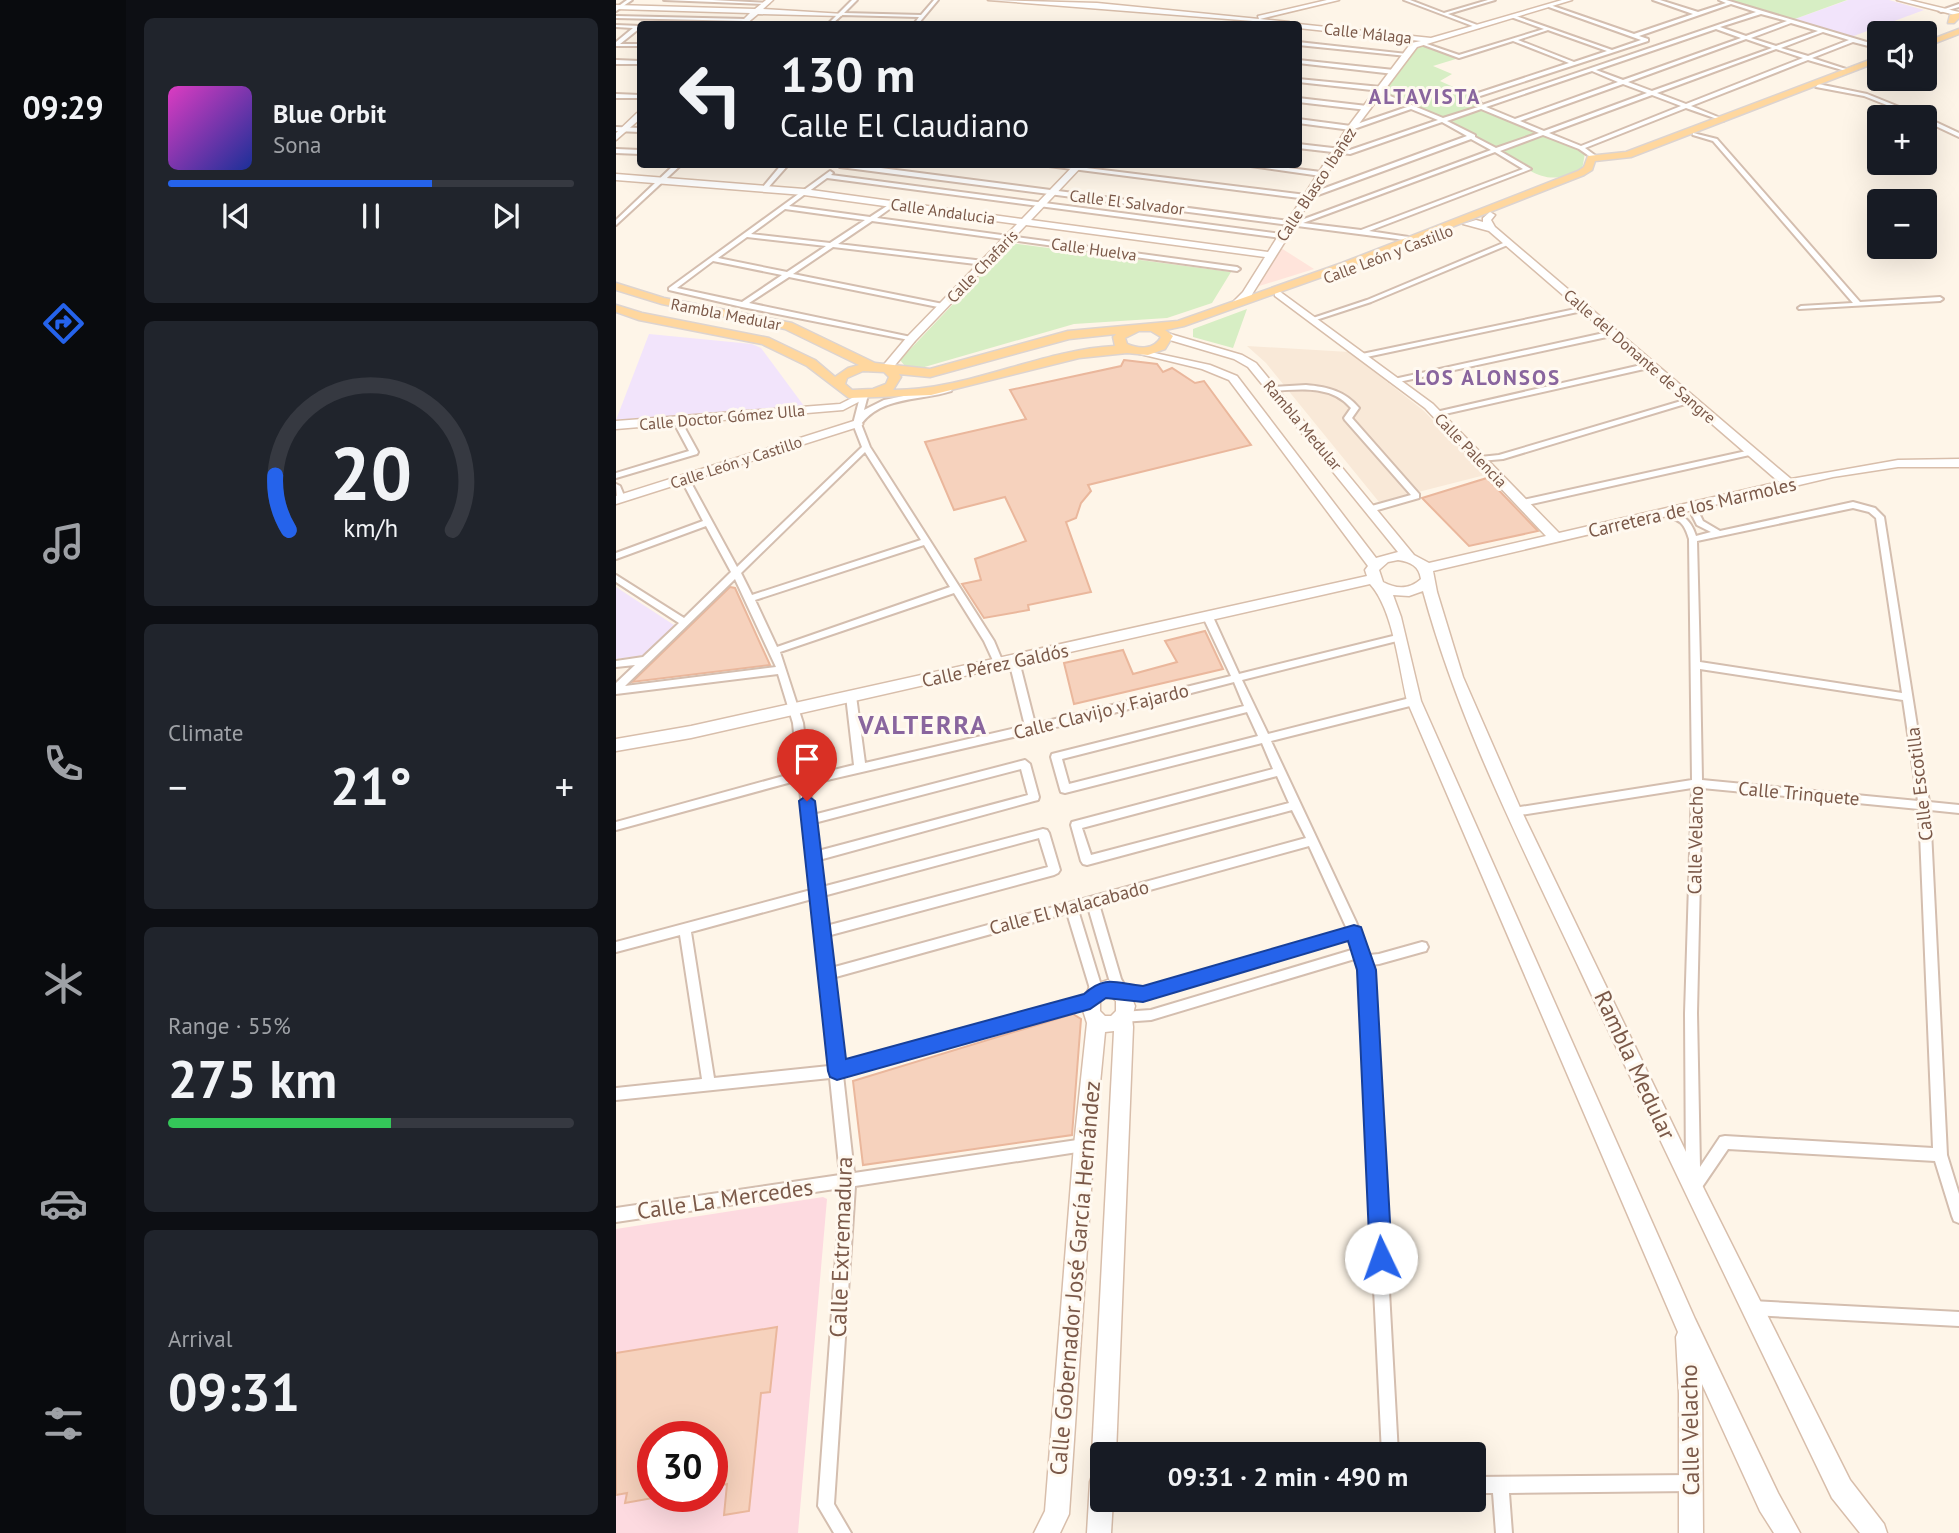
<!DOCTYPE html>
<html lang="en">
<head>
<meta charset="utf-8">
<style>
	:root { --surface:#171b24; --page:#20242c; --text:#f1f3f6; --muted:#9ea1a6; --line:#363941; --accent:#2563eb }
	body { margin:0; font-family:"PT Sans",sans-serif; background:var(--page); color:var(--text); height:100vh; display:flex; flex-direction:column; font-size:26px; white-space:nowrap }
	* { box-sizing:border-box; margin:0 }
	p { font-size:23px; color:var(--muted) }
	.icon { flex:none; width:38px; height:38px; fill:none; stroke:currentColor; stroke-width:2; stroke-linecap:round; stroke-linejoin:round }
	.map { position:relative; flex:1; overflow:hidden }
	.panel { display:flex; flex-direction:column; gap:18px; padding:18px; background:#0d0f14; width:490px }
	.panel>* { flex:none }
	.hud { position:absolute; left:21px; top:21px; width:665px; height:147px; border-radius:7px; box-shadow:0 7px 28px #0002; background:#171b24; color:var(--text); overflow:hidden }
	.controls { position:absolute; left:1251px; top:21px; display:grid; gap:14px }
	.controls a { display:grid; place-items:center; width:70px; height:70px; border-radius:7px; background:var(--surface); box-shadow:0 7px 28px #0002; font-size:35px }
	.speed { position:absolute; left:21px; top:1421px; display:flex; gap:14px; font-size:35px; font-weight:700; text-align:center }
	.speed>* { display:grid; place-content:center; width:91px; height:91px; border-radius:50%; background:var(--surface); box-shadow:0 7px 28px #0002; line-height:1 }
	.speed .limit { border:10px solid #d22; background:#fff; color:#111 }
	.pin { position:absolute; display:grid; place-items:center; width:60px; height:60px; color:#fff; margin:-72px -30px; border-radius:50% 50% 50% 0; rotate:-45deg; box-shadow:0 0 7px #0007 }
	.pin .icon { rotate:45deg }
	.me { position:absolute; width:77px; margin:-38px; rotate:357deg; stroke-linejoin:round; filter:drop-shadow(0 0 5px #0008) }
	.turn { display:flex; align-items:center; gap:24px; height:147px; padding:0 28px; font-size:32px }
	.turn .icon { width:91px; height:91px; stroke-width:2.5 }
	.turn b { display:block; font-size:49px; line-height:60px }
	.big { font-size:52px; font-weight:700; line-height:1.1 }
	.panel .tile { flex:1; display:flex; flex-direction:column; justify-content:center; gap:10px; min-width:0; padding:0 24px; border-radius:10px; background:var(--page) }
	.panel .dial { align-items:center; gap:0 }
	.dial svg { height:182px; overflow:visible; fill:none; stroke:var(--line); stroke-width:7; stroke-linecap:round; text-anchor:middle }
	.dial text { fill:var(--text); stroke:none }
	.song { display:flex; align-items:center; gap:21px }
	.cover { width:84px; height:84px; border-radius:10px; background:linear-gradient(135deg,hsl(310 70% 55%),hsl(230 70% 35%)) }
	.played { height:7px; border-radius:4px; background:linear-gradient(90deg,var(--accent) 65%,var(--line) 65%) }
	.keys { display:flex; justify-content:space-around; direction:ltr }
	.heat { display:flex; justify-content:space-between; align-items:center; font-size:38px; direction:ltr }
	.charge { height:10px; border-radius:5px; background:linear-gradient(90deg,#34c759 55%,var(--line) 0) }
	.trip { position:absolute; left:474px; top:1442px; width:396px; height:70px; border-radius:7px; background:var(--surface); box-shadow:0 7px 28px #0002; font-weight:700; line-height:70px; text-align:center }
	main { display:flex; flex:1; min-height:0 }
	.tab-bar { display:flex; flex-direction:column; width:126px; justify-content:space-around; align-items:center; background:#090b0e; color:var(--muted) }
	.tab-bar .icon { width:49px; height:49px }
	.tab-bar .current { color:var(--accent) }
	.tab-bar b { font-size:32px; color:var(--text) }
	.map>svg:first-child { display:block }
</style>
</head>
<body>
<main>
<nav class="tab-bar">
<b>09:29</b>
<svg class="icon current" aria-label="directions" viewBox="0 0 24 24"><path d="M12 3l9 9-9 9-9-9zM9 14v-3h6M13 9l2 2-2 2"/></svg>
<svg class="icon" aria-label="music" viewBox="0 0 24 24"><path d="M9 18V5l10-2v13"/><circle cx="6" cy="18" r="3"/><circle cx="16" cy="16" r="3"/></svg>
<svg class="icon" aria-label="phone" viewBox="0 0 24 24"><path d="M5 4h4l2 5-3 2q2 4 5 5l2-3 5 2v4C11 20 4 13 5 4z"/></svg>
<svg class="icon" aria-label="climate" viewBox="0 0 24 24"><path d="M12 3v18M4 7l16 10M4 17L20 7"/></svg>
<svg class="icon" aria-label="car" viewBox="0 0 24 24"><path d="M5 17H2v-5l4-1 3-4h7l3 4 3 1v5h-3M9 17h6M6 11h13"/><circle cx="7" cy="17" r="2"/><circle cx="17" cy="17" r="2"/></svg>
<svg class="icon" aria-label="filters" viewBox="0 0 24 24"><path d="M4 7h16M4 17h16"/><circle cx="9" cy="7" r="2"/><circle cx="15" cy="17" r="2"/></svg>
</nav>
<section class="panel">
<div class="tile">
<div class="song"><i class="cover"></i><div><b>Blue Orbit</b><p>Sona</p></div></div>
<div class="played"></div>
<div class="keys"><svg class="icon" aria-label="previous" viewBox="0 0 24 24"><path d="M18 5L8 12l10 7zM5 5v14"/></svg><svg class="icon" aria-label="pause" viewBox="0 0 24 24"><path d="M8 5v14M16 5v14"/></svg><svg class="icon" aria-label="next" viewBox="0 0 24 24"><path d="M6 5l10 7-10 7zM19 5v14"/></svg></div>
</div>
<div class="tile dial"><svg viewBox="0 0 100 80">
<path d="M14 69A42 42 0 1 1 86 69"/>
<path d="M14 69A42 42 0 0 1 8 45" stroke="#2563eb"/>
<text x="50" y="56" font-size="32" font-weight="700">20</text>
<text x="50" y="72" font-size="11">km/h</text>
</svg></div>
<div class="tile"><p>Climate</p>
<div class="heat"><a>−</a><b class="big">21°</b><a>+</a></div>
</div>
<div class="tile"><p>Range · 55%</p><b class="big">275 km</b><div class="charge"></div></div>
<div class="tile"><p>Arrival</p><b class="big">09:31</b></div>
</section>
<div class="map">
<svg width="1343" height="1533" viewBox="0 0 1343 1533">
	<rect width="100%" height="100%" fill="#fef5e8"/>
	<path fill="#f9e9d8" d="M631 346 733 352 808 411 869 475 763 502 650 363Z"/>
	<path fill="#ffe4db" d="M665 248 698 269 640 287Z"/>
	<path fill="#f2e4fb" d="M1232 0H1273L1308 10 1235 37 1176 20Z
		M33 334 136 344 145 348 188 406 0 420Z
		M0 587 58 625 29 655 0 659Z"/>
	<path fill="#fddae0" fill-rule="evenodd" d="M207 1197 211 1199 182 1533H0V1229ZM37 1437H96V1496H37Z"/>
	<path fill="#d7eec4" d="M1112 0H1231L1176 20Z
		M807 44 843 58 817 66 836 74 824 81 853 94 861 106 826 118 767 93 802 45Z
		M863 109 921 133 878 147 830 120Z
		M927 136 969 153 966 170C946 178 933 182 913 170L917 168 884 150Z
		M395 243 615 272 596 303 551 318 458 324 305 368 289 366 284 360Z
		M631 309 617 348 577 337V329Z"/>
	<path fill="#f6d2bd" stroke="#eab79c" stroke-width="2" d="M508 360 541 364 547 372 556 368 579 383 588 381 635 445 472 485 475 491 465 503 460 518 450 522 475 592 412 605 413 610 368 618 346 584 365 580 359 559 410 541 389 497 338 510 309 442 410 419 394 390 505 366Z
		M871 478 922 531 853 546 806 498Z
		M114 587 119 588 154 665 16 682Z
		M589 631 607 669 458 704 448 663 507 650 517 674 561 662 549 641Z
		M457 1014 465 1019 456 1135 247 1165 237 1081Z
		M161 1327 154 1392 145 1393 133 1511 108 1515 111 1484 96 1487V1437H37V1498L9 1503 11 1493 0 1495V1353Z"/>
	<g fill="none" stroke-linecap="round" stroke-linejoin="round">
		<defs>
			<path id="street" d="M11 0H16L0 11V8Z
				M48 0H96L153 3 151 4Z
				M236 0H241L228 13 305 15 318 0H322L302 24H298L303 17 226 15 216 24H212Z
				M788 0H794L828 13 872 0H879L832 14 864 26 862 28Z
				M1037 0H1044L1082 12 1110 3 1103 0H1110L1264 46V49L1237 42 1196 58 1233 70V72L1192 60 1075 106 1107 119V121L1070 108 969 148 980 156V158H976L963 149 927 135 884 151 915 169 753 231 799 238 800 239 797 241 224 167 221 165 234 164 680 222 875 150 855 139 691 199 417 164H438L690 195 851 136 826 122 734 154 682 148V144L734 150 822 120 795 109 735 130 682 123V119L735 126 791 107 760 94 762 91 827 118 862 107 856 95 953 63 897 41 843 58 805 44V42L843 55 928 29 895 17 897 15 996 50 1025 40 930 6 934 5 1018 34 1077 14ZM1115 4 1140 12 866 105 861 97 1032 41V39L1023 36ZM1145 14 1171 21 1130 36 1104 27ZM1175 23 1202 31 1160 46 1135 38ZM1100 29 1125 38 1007 80 980 70ZM932 30 991 51 958 62 902 40ZM1207 32 1233 40 1192 56 1165 48ZM1130 39 1156 48 1036 91 1012 82ZM1160 49 1187 58 1070 104 1041 93ZM976 71 1002 82 899 119 870 107ZM1007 84 1031 93 928 131 904 121ZM1036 95 1065 106 965 146 933 133ZM865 109 923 133 880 148 859 137V135L831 121ZM879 152 907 169 745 230 687 223Z
				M1343 4V7L1325 12 1323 11Z
				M0 16 130 19 132 20 130 21 0 18Z
				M0 25 24 26V28L4 44H24V46H0V42L17 28 0 27Z
				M682 42 791 54 793 55 791 56 682 45Z
				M0 60 24 61V64H0Z
				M682 60 778 70 781 72 778 74 682 63Z
				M682 79 765 87 768 89 765 91 682 82Z
				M1202 84 1251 94 1308 117H1301L1248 96 1200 87Z
				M0 94 24 95V98H0Z
				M682 98 751 106 754 108 751 110 682 102Z
				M1309 117 1343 133V137L1309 121Z
				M0 127 24 128V132L0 131Z
				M1077 133 1101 139 1244 302 1324 297 1327 299 1324 301 1183 309 1182 308 1185 306 1237 303 1097 141 1077 135Z
				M0 149 24 150V154L0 153Z
				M59 164H66L0 225V220Z
				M166 164H173L150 190H146V188Z
				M620 164H641L705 172 708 174 705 176Z
				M214 171 217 173 215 175 666 234 669 236 666 238 211 178 173 206 254 217 277 202 279 203V205L261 218 621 267 624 269 621 271 256 221 222 244 368 261 371 263 368 265 217 247 177 274 327 304 330 306 327 308 173 277 133 303 295 337 299 339 298 341 126 307 53 290V288ZM169 209 249 220 214 243 135 234ZM131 237 210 246 171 272 102 258ZM97 261 166 275 126 302 61 288Z
				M892 241 895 243 894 244 755 302 700 320 694 319 751 300Z
				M969 307 972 309 971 310 746 358 742 356 746 354Z
				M997 331H1000V335L778 383 774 381 778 379Z
				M1034 363 1038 365 1037 367 820 416 816 414 820 412Z
				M690 385C712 387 729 391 743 408L736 418 803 494V498L758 511H752V507L795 495 729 420 728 418 735 408C716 385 684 389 657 391L653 389 657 387Z
				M332 387 336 389 335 391C304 401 266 396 245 424L254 447 378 641 388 665 386 667H380L368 641 338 593 164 652 187 723 193 776 238 765 230 696 235 692 240 696 249 763 409 726 393 661 398 658 403 661 419 724 615 676 587 617 592 614 597 617 623 674 781 635 786 638 781 641 626 680 652 734 798 697 803 701 798 705 655 741 740 922 753 955 763 954 806 942 810 943 812 947 810 951 806 952 763 964 755 965 782 1454H766L742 958 535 1020 506 1022 502 1021 500 1017 502 1013 506 1012 535 1010 739 949 734 938 527 999 502 997 493 979 472 907 462 910 487 992 485 996 481 997 477 996 475 992 451 913 216 978 226 1064 474 996 478 997 480 1001 478 1005 474 1006 227 1075 238 1173 468 1139 473 1140 475 1145 473 1150 468 1151 239 1186 218 1504 235 1533H218L202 1506 225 1188 0 1222V1208L224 1175 214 1078 0 1100V1088L86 1079 64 935 0 952V942L195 890 183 780 0 830V822L182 772 177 723 162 674 0 694V683L19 665 0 667V661L27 657 63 623 0 582V575L68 618 115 572 90 526 0 559V553L87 521 65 479 69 477 73 479 121 567 246 447 237 424 245 393 252 395 248 410 268 400ZM249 452 305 540 136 595 125 573ZM308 545 334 587 161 647 139 600ZM119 579 160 667 9 686ZM618 682 628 706 436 754 435 757 444 789 445 792 449 793 646 743 657 769 456 822 455 825 465 861 467 864 471 865 676 810 690 838 215 968 211 936 438 875 442 873 444 870 433 833 431 830 427 829 206 887 203 860 418 801 422 800 423 797 414 764 409 760 197 815 194 784 466 721ZM631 712 642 736 453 784 446 759ZM405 769 412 795 202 851 198 823ZM661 776 673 803 475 855 466 828ZM423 838 432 867 210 926 207 896ZM693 846 731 929 527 989 510 988 505 979 483 904ZM196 899 213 1066 98 1078 75 932Z
				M1072 399 1079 401 887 459 864 461 860 459 864 457 883 455Z
				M58 419H64L65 421 82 452 81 454 0 478V473L73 451 57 421Z
				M1135 450 1139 452 1138 454 907 506 903 503 907 500Z
				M0 484 4 486 9 498 8 500H2L1 498Z
				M1092 500 1096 503 1084 515 1087 521 1104 531 1237 502 1259 508 1268 517 1313 802 1343 805V813L1314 810 1331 1155 1343 1194V1223L1338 1221 1336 1216 1319 1161 1112 1149 1082 1193 1077 1195 1072 1193 1070 1188 1072 1183 1070 1179 1069 1013 1076 788 898 816 894 815 893 812 894 809 898 808 1076 780 1073 539C1066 515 1059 522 1042 513L1046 510C1064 513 1074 517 1080 536L1095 532 1081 525 1076 515 1089 501ZM1237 508 1253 512 1260 518 1286 693 1084 662 1081 541ZM1084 669 1287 700 1302 801 1086 780ZM1086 788 1303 809 1317 1148 1109 1136 1104 1137 1084 1167 1081 1013Z
				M1136 1301 1343 1312V1326L1136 1315 1131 1313 1129 1308 1131 1303Z
				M1076 1475 1082 1477 1084 1483 1082 1489 1076 1491 893 1493 896 1533H880L877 1493H858V1477Z"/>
			<path id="secondary" d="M150 0H157L147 9 228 14 225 16 142 14 130 24H123L134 13 0 9V5L139 9Z
				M372 0 481 3 643 19 642 16 711 0H723L644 19 673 22 676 24Z
				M946 0H956L801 47 739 129 635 296 622 305 617 302 627 292 649 257 410 225 299 341 275 370 271 371 265 368 291 337 401 224 188 195 0 180V174L188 189 406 219 459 164H468L415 220 652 252 731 128 795 43 805 41 682 28V24H679H682L815 38Z
				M1281 0H1293L1343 12V16Z
				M21 113H24V119L0 140V133Z
				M874 212 879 215 875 220 879 227 1175 479 1282 460 1343 459V467H1282L1217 477 817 571 821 592 847 677 906 812 1084 1181 1234 1480 1268 1524 1271 1533H1244L1216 1498C1132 1323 1047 1148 965 972 907 848 843 724 807 591L793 596 777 595 785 617 805 701 1079 1319 1162 1493 1184 1533H1158L1144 1511 1086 1384 1087 1533H1063V1394L1060 1337 1062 1332 791 701C783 667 777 609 754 584L75 738 0 751V739L75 726 751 576 749 570 752 566 613 380 586 369 520 353V349L594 365 621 376 760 558 782 552 632 367 618 359 547 338V334L551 333 626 355 640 363 798 555 813 563 930 536 809 408 659 296V292L663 291 817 404 943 533 1163 482 873 231 847 224 860 220 867 222V218ZM782 560C795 562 803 566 805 579 793 590 780 589 767 582L763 570 772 562Z
				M248 392 252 393V397L227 410 0 429V421L224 404Z
				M241 420 247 424 245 426 0 504V496Z
				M492 980 511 987 519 1006 516 1018 517 1027 500 1454H486V1465L480 1462 476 1454 498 1031 489 1032 478 1145 453 1514 444 1533H418L429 1511 458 1145 471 1023 465 1004 474 986ZM489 996H495L500 1001V1011L495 1016H489L484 1011V1001Z
				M486 1470V1500H497L495 1533H471L474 1482 477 1473Z"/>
			<path id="primary" d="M1343 13V18L1338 23H1332L1334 15Z
				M1343 29V34L1309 47V42Z
				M1264 56V61L1015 157 979 161 976 170 968 175 734 267 568 326 549 330 557 336 549 349 532 355 511 353 463 358 315 395 233 398 191 366 146 344 23 320 0 312V305L26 313 153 338 199 360 219 377 232 368 243 365 169 329 46 304 0 290V283L48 298 176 323 259 363 314 369 452 331 562 321 726 263 962 171 968 167 972 156 1010 152ZM523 331H535L545 337C538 350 523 349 511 344L509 338ZM500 334 497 337 499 346C423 350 354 390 277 390L285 377 283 374 314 377 453 339ZM247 371 268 372 273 377 270 384 257 389 236 390 229 384 231 378Z"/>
		</defs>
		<use href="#street" stroke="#d4beaf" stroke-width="4"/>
		<use href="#secondary" stroke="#d8beab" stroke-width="3"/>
		<use href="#primary" stroke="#ddd4d0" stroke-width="3"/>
		<use href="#street" fill="#fff" fill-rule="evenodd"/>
		<use href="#secondary" fill="#fff" fill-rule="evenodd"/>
		<use href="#primary" fill="#ffd79e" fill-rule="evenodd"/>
	</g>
	<path fill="#2563eb" stroke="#184099" stroke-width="2" d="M191 795 199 801 230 1059 468 994C490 974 501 984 527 986L738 925 745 927 760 970 776 1258 773 1266 765 1269 757 1266 754 1258 741 970 732 941 527 1002 490 998 474 1009 221 1080 214 1077 212 1071 183 801Z"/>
	<g text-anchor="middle" stroke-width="6" stroke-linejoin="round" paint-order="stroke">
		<g font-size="16" fill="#7b5949" stroke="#fff9f0">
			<text transform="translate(752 33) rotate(6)" y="6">Calle Málaga</text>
			<text transform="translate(700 184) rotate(-57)" y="6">Calle Blasco Ibañez</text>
			<text transform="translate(511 202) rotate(7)" y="6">Calle El Salvador</text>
			<text transform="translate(327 211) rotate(8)" y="6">Calle Andalucia</text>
			<text transform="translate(478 249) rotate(8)" y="6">Calle Huelva</text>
			<text transform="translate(772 254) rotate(-21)" y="6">Calle León y Castillo</text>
			<text transform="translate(366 266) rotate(-46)" y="6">Calle Chafaris</text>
			<text transform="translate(110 314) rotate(11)" y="6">Rambla Medular</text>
			<text transform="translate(1024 356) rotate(41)" y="6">Calle del Donante de Sangre</text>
			<text transform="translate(106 417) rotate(-5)" y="6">Calle Doctor Gómez Ulla</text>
			<text transform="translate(687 425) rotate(50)" y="6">Rambla Medular</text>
			<text transform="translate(855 450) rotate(46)" y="6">Calle Palencia</text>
			<text transform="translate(120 462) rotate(-18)" y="6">Calle León y Castillo</text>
		</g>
		<g font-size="19" fill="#7b5949" stroke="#fff9f0">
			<text transform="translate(1076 507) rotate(-13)" y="7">Carretera de los Marmoles</text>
			<text transform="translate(379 665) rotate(-12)" y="7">Calle Pérez Galdós</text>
			<text transform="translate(485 711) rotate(-14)" y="7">Calle Clavijo y Fajardo</text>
			<text transform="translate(1303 784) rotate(-97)" y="7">Calle Escotilla</text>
			<text transform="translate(1183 793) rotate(5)" y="7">Calle Trinquete</text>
			<text transform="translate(1079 840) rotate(-89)" y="7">Calle Velacho</text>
			<text transform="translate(453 907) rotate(-15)" y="7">Calle El Malacabado</text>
		</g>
		<g font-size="21" font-weight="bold" letter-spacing="2" fill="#89659e" stroke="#fff9f0">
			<text x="809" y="104">ALTAVISTA</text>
			<text x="872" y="385">LOS ALONSOS</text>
		</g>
		<g font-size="23" fill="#7b5949" stroke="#fff9f0">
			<text transform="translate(1019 1065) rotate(65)" y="8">Rambla Medular</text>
			<text transform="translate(109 1199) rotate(-8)" y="8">Calle La Mercedes</text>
			<text transform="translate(225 1247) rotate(-88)" y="8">Calle Extremadura</text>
			<text transform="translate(459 1278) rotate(-85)" y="8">Calle Gobernador José García Hernández</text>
			<text transform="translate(1074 1430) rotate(-91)" y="8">Calle Velacho</text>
		</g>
		<g font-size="26" font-weight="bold" letter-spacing="2" fill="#89659e" stroke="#fff9f0">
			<text x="307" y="734">VALTERRA</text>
		</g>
	</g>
</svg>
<div class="controls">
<a><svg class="icon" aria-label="sound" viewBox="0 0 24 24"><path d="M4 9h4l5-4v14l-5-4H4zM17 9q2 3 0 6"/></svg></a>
<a>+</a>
<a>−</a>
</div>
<div class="speed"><div class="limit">30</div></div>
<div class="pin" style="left:191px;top:801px;background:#d93025"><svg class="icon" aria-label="arrive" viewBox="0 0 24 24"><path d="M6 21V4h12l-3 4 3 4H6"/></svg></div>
<svg class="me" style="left:765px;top:1258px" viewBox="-20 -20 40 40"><circle r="19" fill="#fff"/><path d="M0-13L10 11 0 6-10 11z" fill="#2563eb"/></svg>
<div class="trip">09:31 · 2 min · 490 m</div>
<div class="hud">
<div class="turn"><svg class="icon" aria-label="left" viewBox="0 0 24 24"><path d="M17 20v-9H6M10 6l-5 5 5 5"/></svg><div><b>130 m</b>Calle El Claudiano</div></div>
</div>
</div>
</main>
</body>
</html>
